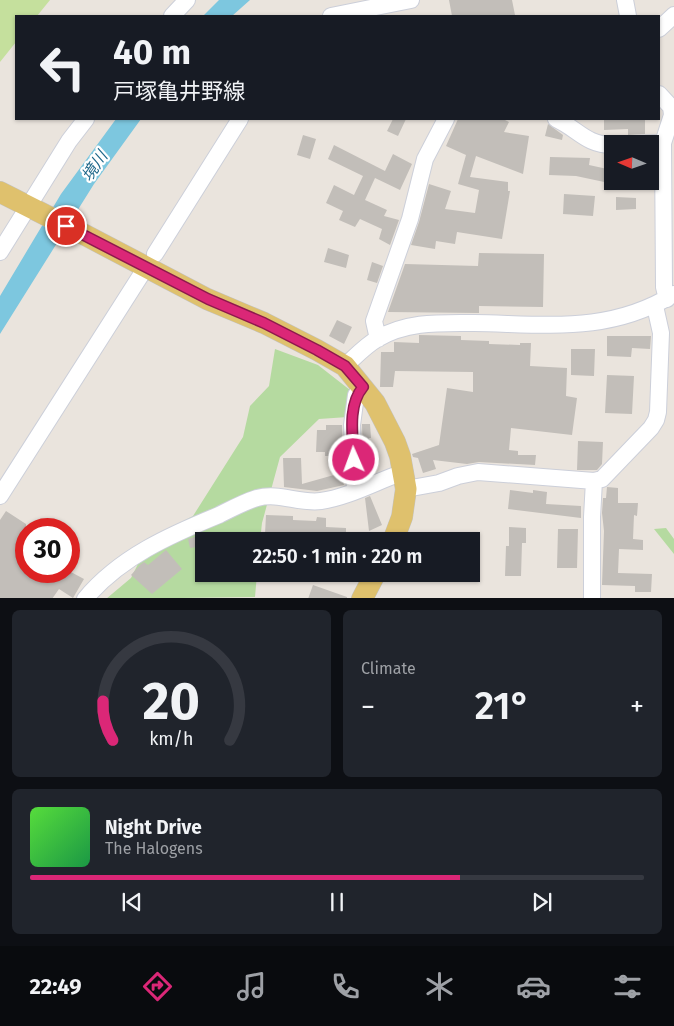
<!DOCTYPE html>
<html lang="en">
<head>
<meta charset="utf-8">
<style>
	:root { --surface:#171b24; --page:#20242c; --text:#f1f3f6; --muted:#9ea1a6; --line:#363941; --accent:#db2777 }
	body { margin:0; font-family:"Fira Sans","Noto Sans JP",sans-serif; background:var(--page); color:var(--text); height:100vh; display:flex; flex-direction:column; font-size:19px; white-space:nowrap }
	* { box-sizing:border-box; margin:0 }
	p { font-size:16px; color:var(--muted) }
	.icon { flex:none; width:28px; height:28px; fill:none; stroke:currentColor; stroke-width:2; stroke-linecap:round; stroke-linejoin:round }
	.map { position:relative; height:598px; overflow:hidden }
	.panel { display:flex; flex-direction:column; gap:12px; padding:12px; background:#0d0f14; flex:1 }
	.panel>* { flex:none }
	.top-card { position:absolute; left:15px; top:15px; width:645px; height:105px; border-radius:0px; box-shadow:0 1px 4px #0004; background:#171b24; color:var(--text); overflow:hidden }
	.needle { width:32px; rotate:272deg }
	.buttons { position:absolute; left:604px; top:135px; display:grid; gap:10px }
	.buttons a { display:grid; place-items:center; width:55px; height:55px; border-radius:0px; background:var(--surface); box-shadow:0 1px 4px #0004; font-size:25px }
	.speed { position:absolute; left:15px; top:518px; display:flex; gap:10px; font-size:25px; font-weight:700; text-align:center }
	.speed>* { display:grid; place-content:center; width:65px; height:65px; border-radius:50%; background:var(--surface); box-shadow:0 1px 4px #0004; line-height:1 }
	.speed .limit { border:8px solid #d22; background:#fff; color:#111 }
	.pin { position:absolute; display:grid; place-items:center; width:42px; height:42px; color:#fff; margin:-21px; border:2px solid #fff; border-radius:50%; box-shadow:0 1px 5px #0007 }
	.me { position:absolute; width:55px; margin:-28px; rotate:358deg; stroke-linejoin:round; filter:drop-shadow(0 0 4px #0008) }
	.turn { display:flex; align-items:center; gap:18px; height:105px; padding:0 15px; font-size:22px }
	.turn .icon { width:65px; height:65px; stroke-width:2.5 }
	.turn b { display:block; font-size:35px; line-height:42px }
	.big { font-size:38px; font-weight:600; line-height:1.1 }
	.panel .card { flex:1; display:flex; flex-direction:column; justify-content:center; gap:8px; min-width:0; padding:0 18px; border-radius:8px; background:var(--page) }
	.panel .dial { align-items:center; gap:0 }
	.dial svg { height:130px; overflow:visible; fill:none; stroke:var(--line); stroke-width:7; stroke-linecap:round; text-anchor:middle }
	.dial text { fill:var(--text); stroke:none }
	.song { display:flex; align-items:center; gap:15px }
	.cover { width:60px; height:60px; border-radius:8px; background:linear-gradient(135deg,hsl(110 70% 55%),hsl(140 70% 35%)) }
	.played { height:5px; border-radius:2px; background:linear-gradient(90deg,var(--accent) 70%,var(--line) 70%) }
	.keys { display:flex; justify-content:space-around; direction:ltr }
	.heat { display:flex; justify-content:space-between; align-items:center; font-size:28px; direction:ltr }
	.panel .tiles { flex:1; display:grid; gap:12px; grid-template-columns:1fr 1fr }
	.card:last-child { grid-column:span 2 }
	.trip { position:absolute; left:195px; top:532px; width:285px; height:50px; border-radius:0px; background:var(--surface); box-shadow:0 1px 4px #0004; font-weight:600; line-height:50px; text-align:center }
	.dock { display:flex; height:80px; justify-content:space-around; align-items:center; background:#090b0e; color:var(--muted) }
	.dock .icon { width:35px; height:35px }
	.dock .current { color:var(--accent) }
	.dock b { font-size:22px; color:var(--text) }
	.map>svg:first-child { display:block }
</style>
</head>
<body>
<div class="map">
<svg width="674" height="599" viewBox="0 0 674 599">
	<rect width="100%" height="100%" fill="#eae4dd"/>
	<path fill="#b5daa0" d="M275 349 318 365 350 390 348 417 319 419 280 457 262 523 260 541H204V574H257L255 597 106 599 131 578 151 538 193 516 243 437 250 406 269 386Z
		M666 528 674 539V554L654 529Z"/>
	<path fill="#c5e09d" d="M0 0H50L37 16H16V42L0 62Z"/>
	<path fill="#7dc7df" d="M219 0H250L232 16H203Z
		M116 119H141L94 184 0 334V296L61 194Z"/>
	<path fill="#c2beb9" d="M449 0H512L515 15 452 16Z
		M393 119H406L398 136 387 131Z
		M458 119H503L509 122 504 132 529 136 523 174 476 156 470 177 508 182V191H510L502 239 457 232 455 244 436 241 435 249 411 245 419 222 429 184 451 191 445 209 475 213 479 190 458 184 466 155 446 146Z
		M604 119H645V134L628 135V129L604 130Z
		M548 124 563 135 562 140 545 136Z
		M303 135 316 139 310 159 297 155Z
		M334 145 385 171 393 154 412 164 400 190 375 178 365 200 387 210 384 216 399 220 390 245 379 239 382 229 360 219 355 227 339 220 343 211 326 203 334 185 354 195 363 176 328 159Z
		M550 157 590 158 589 165 612 170 609 183 576 176 549 175Z
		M564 194 595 196 593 216 563 214Z
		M616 197 636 198V209L616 210Z
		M328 248 349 255 346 268 324 262Z
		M479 253 544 254 543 307 479 306V313L388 312 405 264 478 266Z
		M372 262 383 266 377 283 367 280Z
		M337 320 352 327 344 344 329 336Z
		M419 335 461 336V340L489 341V344L520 345V343H531L530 366 567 368 566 396 577 398 572 435 511 428 509 450 518 451V455H536L535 465 479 462 467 464 433 460 436 469 423 473 418 458 413 457 412 454 439 445 447 388 473 392V372L395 371 393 387H380L381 352H394V342L419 343Z
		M607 336H651L650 349 632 348 631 357 607 356Z
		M571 349H595L594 376 571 375Z
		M607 375 634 376 632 414 605 413Z
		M362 424H370L371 438H369L372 456H363Z
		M326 425H342L343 456H325V452H316L317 430H326Z
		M578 441 603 442 602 464 597 470H577Z
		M283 458H301L302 484 341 473 344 485 317 491 284 487Z
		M373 465 374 473 364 477V467Z
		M607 487 618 488V503H638L637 516 634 515 633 539 643 540V550L619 549 618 573 652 574 651 592H635V586L602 585 604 531 602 513 603 498H606Z
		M510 490 533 493V490L547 492 546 504 581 506V518L508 509Z
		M370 496 382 525 369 531 365 498Z
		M6 511 26 524V571H69L84 579 73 598 59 589 52 599H0V520Z
		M266 515 293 516V520L316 521 317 517 326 518V527L346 528V538H310L265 534Z
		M509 527 526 528V543H522L521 576H505L506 546H509Z
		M558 529H578L577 568H557Z
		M204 534V546L190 548 188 539Z
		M166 550 182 569 152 594 131 575 141 564 144 562 148 565Z
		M313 585 347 597V599H308Z"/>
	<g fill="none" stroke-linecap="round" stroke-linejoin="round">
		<defs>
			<path id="minor" d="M625 0 628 16
				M172 16 187 0
				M331 16 411 0
				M659 29 674 15
				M659 94 671 107 672 115 663 143
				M556 119C578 129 586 145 612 145
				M632 144 663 143 664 287 667 299
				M0 252 69 141 86 119
				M155 254 240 119
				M378 339 374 321 410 219 425 159 446 119
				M345 366C355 357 365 346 377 339 407 321 441 323 474 323 546 324 609 334 674 294
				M406 489 439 483 458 476 478 472 594 481
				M355 491 352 425 356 395 363 387
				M0 496 141 275
				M85 599C120 557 170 535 219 515 231 509 244 502 257 498 279 492 299 504 321 501 349 497 377 481 404 472
				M592 599V517L594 481 602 479 651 428 656 420 658 412 661 333 655 306"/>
			<path id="major" d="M0 192 87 236 207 299 264 323 317 350 345 366 375 403 395 442 400 456 406 489 402 517 393 541
				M362 599 375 574"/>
		</defs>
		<use href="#minor" stroke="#cccfd9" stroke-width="18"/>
		<use href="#major" stroke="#c3c3c3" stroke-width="22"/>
		<use href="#minor" stroke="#fff" stroke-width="16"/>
		<use href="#major" stroke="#dfc16d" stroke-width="21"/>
	</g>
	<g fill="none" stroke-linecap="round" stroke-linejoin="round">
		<defs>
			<path id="route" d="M66 226 208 299 264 323 317 350 345 366 363 387C347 406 353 437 354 460"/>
		</defs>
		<use href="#route" stroke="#8e194d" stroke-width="12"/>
		<use href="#route" stroke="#db2777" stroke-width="9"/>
	</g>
	<g text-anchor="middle" stroke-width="4.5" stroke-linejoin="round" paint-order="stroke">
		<g font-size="16" font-style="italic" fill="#1e6789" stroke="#fff">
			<text transform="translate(94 166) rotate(-56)" y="6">境川</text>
		</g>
	</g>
</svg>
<div class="buttons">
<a><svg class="needle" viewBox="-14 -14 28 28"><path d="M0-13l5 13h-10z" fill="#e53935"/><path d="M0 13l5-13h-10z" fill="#9ea1a6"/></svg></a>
</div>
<div class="speed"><div class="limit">30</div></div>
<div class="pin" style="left:66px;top:226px;background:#d93025"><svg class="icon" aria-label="arrive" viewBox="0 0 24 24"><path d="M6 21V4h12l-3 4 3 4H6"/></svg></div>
<svg class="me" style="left:354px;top:460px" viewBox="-20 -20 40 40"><circle r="17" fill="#db2777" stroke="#fff" stroke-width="3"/><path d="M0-11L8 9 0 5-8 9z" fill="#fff"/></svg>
<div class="trip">22:50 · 1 min · 220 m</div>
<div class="top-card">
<div class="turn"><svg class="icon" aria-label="left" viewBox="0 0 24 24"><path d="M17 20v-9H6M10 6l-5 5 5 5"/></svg><div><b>40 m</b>戸塚亀井野線</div></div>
</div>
</div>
<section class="panel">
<div class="tiles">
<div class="card dial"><svg viewBox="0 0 100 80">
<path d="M14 69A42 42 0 1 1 86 69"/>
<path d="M14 69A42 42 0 0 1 8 45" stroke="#db2777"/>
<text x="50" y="56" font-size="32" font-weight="700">20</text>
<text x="50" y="72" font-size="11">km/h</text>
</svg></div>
<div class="card"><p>Climate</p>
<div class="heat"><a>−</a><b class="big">21°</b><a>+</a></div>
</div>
<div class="card">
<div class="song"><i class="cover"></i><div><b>Night Drive</b><p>The Halogens</p></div></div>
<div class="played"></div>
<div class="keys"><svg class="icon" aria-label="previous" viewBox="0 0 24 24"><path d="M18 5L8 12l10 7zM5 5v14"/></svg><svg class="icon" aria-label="pause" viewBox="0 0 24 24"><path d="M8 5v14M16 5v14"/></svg><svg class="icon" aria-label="next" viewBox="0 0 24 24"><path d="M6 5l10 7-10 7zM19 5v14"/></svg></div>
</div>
</div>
</section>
<nav class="dock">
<b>22:49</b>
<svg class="icon current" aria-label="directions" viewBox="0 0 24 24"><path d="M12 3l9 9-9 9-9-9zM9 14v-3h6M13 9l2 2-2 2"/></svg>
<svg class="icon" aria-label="music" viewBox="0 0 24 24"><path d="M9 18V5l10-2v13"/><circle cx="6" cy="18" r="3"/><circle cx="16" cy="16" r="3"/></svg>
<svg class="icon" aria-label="phone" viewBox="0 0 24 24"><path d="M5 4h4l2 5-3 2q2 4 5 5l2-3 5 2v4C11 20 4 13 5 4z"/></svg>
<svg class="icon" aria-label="climate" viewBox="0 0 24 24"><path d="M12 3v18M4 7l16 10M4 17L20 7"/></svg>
<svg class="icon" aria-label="car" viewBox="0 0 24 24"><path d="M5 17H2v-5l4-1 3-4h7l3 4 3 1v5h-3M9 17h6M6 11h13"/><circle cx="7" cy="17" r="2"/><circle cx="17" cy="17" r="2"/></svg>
<svg class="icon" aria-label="filters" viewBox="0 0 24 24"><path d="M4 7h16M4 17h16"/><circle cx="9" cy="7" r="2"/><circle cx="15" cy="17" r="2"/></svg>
</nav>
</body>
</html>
